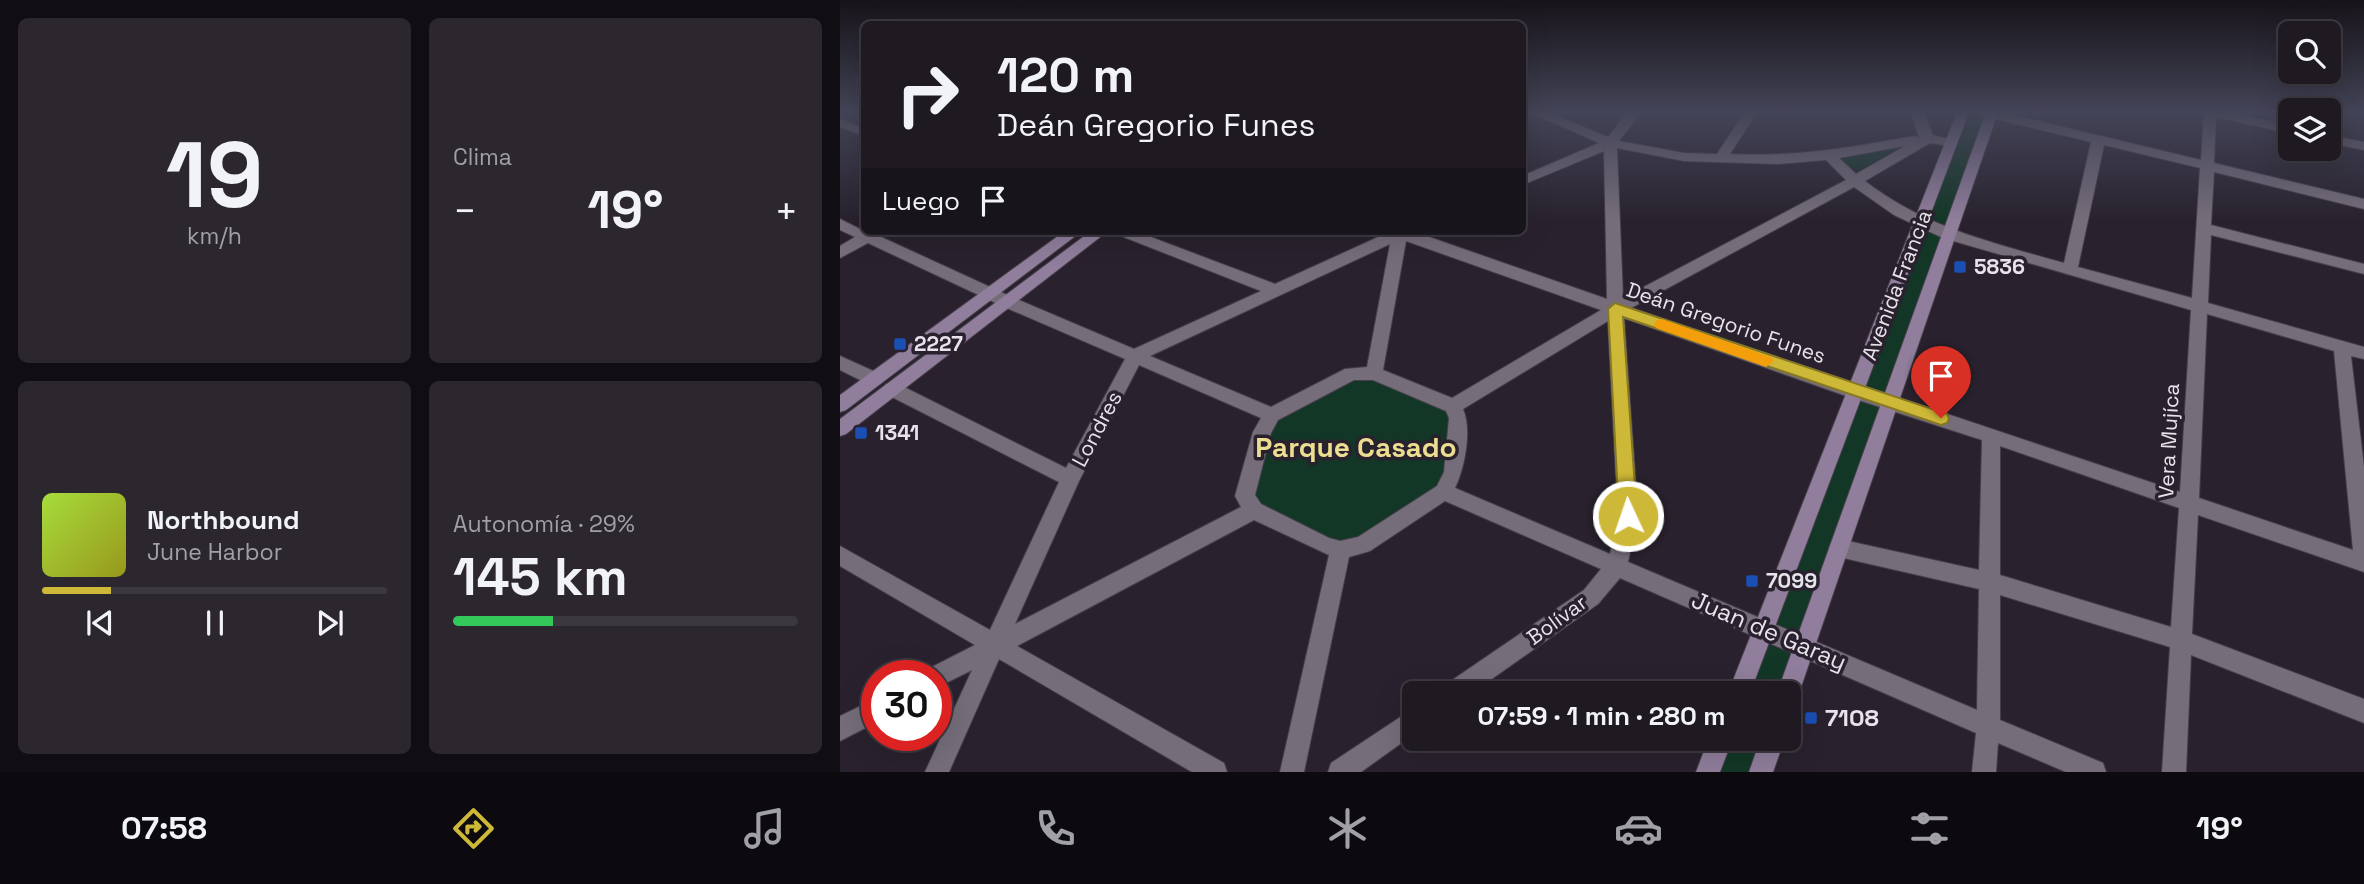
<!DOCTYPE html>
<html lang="es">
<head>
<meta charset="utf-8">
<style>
	:root { --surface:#1f1a22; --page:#2c272f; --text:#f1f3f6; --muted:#a1a1a5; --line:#3c3840; --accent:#ceb837 }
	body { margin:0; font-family:"Space Grotesk",sans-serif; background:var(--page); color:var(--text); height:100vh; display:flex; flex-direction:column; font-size:26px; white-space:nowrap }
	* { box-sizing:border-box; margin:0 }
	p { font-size:23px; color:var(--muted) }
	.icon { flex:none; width:38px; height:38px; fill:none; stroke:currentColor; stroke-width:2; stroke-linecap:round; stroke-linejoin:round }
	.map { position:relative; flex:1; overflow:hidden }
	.details { display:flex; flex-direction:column; gap:18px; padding:18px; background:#110e13; width:840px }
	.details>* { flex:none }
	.hud { position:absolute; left:21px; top:21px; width:665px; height:214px; border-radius:10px; box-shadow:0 7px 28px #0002,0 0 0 2px var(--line); background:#1f1a22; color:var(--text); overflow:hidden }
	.tools { position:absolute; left:1438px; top:21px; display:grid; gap:14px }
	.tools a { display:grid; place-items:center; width:63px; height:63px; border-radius:10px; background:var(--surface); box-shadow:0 7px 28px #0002,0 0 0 2px var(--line); font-size:35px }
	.speed { position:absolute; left:21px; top:660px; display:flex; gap:14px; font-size:35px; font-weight:700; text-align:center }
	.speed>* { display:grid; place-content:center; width:91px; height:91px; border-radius:50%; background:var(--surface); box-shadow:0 7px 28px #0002,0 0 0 2px var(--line); line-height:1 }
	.speed .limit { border:10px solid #d22; background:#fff; color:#111 }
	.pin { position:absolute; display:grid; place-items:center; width:60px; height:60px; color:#fff; margin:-72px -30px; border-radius:50% 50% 50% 0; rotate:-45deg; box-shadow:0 0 7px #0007 }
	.pin .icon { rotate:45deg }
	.me { position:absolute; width:77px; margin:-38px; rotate:357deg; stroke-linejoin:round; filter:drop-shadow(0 0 5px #0008) }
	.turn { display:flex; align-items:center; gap:24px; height:147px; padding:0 21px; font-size:32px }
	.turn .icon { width:91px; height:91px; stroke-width:2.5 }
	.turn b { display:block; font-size:49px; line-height:60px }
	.then { display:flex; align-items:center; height:66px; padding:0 21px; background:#0003; gap:14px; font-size:26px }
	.big { font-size:52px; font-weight:800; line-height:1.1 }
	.details .tile { flex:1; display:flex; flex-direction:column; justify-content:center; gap:10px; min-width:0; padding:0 24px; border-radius:10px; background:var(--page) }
	.details .dial { align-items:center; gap:0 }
	.dial b { font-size:91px; line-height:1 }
	.song { display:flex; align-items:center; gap:21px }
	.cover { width:84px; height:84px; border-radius:10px; background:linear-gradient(135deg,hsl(80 70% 55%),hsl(60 70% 35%)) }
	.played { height:7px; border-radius:4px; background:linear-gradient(90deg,var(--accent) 20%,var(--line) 20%) }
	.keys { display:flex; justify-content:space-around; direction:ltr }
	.heat { display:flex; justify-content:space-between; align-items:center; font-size:38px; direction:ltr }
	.charge { height:10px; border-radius:5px; background:linear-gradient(90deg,#34c759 29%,var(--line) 0) }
	.details .tiles { flex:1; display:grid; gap:18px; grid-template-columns:repeat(2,1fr) }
	.trip { position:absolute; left:562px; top:681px; width:399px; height:70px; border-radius:10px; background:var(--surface); box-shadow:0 7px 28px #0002,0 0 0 2px var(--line); font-weight:800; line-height:70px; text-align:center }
	.tab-bar { display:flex; height:112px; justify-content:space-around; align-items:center; background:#0c0a0e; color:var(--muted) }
	.tab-bar .icon { width:49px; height:49px }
	.tab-bar .current { color:var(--accent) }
	.tab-bar b { font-size:32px; color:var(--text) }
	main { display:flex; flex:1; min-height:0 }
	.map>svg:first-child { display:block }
</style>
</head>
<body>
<main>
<section class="details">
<div class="tiles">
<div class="tile dial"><b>19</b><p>km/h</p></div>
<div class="tile"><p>Clima</p>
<div class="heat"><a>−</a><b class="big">19°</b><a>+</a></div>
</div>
<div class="tile">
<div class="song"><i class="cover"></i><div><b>Northbound</b><p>June Harbor</p></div></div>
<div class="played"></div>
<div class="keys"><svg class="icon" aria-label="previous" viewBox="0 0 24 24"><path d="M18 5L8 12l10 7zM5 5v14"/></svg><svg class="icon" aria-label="pause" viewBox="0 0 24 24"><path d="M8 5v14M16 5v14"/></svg><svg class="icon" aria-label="next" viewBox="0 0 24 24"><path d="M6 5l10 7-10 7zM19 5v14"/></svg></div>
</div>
<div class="tile"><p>Autonomía · 29%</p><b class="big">145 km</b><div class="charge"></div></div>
</div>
</section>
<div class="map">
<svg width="1524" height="772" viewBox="0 0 1524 772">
	<rect width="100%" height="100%" fill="#29222e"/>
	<path fill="#133727" d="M1123 112H1152L948 693H899Z
		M1059 145 1061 147 1019 170 1004 166 1002 161 1003 158Z
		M534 373 613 406 604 492 500 550 405 496 432 415 511 374Z
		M881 739H933L921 772H868Z"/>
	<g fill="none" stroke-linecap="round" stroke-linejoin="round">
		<defs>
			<path id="minor" d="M690 112H707L768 137 788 112H801L779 141 844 153 877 154 905 112H917L890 154C956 157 1009 148 1074 136L1079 138 1071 112H1083L1093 135 1116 141V147L1090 143 1025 181C1084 227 1153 243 1224 263L1251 142 1140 115 1139 112H1161L1361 160 1364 112H1388L1451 126V134L1376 117 1374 163 1524 199V209L1374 172 1371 225 1524 264V274L1371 235 1368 303 1524 347V359L1511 356 1524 467V572L1358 515 1352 634 1524 699V723L1351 655 1346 772H1322L1330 647 1160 595V720L1263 763 1266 772H1226L1158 743 1156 772H1132L1136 733 780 578 758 604 632 693H602L605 685 744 590 761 569 605 501 530 551 509 557 464 772H440L489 555 414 520 177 646 384 763 387 772H352L159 659 109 772H85L132 670 96 688V676H85L88 669 135 645 0 566V546L150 630 219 482 46 394 43 389 46 384H58L226 468 285 359 162 306 28 243 0 258V246L15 237 0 230V219L24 231H39V236L174 298 294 349 421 291 276 234 274 231H295L435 284 547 233 546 231H572L767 299 764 151 682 185V176L759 143ZM1264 145 1360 168 1352 298 1238 267ZM1065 146 1016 174 999 158ZM777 148 844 161 937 164 986 160 1006 180 783 298ZM1014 187 1054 215 1103 238 1351 310 1340 492 791 308ZM566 241 761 310 612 398 543 370ZM550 244 527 367 505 369 431 407 310 356ZM1367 314 1494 351 1513 550 1359 498ZM784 318 1009 397 1142 440 1139 570 999 539 992 542 989 548 992 554 999 557 1139 589 1137 710 788 562 798 516ZM768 321 778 516 770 554 615 488C625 467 632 430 623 409ZM299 365 421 418 413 432 395 496 401 507 175 624 239 481ZM514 380H533L606 411 609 418 604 472 597 486 518 537 500 541 489 538 421 504 415 495 431 433 438 420ZM1160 446 1339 508 1331 627 1160 575Z
				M0 119 24 128V136L0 127Z
				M1489 135 1524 142V150L1489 143Z
				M37 698V722L0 741V716Z
				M574 708V734L521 772H488L491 763Z"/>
			<path id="tertiary" d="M0 356 40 374 43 379 40 384H28L0 370Z"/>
			<path id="secondary" d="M1117 112H1129L910 693H888Z
				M1146 112H1158L959 693 956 701 948 704V693H937Z
				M225 231H242L6 410 0 412V395Z
				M251 231H268L6 434 0 436V419Z
				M869 738H893L880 772H856Z
				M921 738H945L933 772H909Z"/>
		</defs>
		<use href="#minor" stroke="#453f49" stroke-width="2"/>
		<use href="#tertiary" stroke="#453f49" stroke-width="2"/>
		<use href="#secondary" stroke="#453f49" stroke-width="2"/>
		<use href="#minor" fill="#756d7a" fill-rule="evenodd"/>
		<use href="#tertiary" fill="#756d7a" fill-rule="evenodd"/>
		<use href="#secondary" fill="#907e9c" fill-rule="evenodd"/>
	</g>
	<linearGradient id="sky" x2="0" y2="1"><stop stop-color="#171319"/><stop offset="0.51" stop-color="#434457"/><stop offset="1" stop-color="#434457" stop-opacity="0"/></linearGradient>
	<rect width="1524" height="220" fill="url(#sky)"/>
	<path fill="#ceb837" stroke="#867824" stroke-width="2" d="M775 303 1107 414 1109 418 1107 423 1101 425 783 317 797 516 794 522 788 524 782 522 779 516 768 309Z"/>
	<path fill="#f59e0b" d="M822 319 931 357 934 361 926 367 816 328 814 325 816 321Z"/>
	<g fill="#1a4fb4" stroke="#29222e" stroke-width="2.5">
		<rect x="1113" y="260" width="14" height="14" rx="3.5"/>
		<rect x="53" y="337" width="14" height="14" rx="3.5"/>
		<rect x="14" y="426" width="14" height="14" rx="3.5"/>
		<rect x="905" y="574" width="14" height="14" rx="3.5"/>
		<rect x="964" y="711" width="14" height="14" rx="3.5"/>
	</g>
	<g text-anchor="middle" stroke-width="7" stroke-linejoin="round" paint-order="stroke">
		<g font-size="21" font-weight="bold" fill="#e7e3eb" stroke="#29222e" text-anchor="start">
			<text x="1134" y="274">5836</text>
			<text x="74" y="351">2227</text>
			<text x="35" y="440">1341</text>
			<text x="926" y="588">7099</text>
		</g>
		<g font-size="21" fill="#e7e3eb" stroke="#29222e">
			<text transform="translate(1057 285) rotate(-69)" y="7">Avenida Francia</text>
			<text transform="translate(886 323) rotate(19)" y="7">Deán Gregorio Funes</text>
			<text transform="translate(257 429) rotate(-62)" y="7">Londres</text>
			<text transform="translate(1329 441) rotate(-87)" y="7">Vera Mujíca</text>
			<text transform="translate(717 620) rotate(-36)" y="7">Bolívar</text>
		</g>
		<g font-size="24" fill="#e7e3eb" stroke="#29222e">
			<text transform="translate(929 631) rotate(23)" y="8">Juan de Garay</text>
		</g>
		<g font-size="24" font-weight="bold" fill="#e7e3eb" stroke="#29222e" text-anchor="start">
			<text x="985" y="726">7108</text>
		</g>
		<g font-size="28" font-weight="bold" fill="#ecde90" stroke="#29222e">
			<text x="516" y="457">Parque Casado</text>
		</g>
	</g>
</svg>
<div class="tools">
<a><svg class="icon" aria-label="search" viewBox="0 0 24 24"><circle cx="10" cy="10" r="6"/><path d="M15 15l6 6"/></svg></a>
<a><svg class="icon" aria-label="layers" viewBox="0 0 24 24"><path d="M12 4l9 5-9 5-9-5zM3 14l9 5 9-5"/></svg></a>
</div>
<div class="speed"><div class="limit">30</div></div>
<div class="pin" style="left:1101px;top:418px;background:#d93025"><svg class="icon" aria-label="arrive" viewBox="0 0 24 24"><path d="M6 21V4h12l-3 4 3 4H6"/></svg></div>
<svg class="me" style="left:788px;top:516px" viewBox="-20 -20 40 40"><circle r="17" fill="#ceb837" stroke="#fff" stroke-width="3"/><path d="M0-11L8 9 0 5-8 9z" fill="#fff"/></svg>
<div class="trip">07:59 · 1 min · 280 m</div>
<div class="hud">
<div class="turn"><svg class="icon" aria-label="right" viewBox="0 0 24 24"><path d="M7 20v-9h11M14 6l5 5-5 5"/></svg><div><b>120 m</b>Deán Gregorio Funes</div></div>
<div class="then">Luego<svg class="icon" aria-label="arrive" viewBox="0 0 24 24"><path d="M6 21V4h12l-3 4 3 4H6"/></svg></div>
</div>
</div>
</main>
<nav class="tab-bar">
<b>07:58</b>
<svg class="icon current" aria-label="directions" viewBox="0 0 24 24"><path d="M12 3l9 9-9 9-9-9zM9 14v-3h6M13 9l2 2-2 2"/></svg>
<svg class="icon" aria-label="music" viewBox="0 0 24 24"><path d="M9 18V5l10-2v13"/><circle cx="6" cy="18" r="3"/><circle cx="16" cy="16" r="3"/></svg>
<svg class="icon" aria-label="phone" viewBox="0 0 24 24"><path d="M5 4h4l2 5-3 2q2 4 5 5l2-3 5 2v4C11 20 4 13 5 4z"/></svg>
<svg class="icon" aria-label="climate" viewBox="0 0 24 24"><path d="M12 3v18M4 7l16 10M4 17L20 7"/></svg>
<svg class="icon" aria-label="car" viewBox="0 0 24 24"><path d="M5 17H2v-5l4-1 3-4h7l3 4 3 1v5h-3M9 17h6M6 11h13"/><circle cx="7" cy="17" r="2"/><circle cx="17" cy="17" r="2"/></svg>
<svg class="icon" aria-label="filters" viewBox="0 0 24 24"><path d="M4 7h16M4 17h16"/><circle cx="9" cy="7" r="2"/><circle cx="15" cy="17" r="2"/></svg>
<b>19°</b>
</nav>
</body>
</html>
